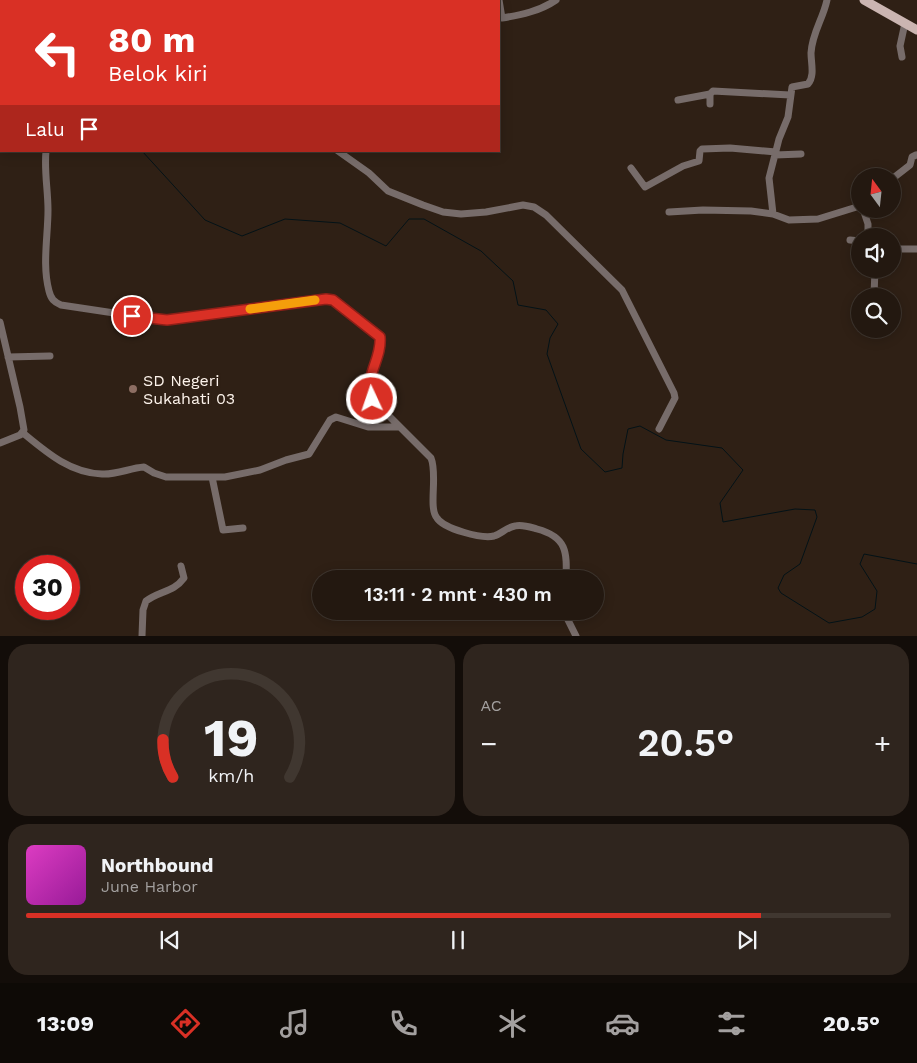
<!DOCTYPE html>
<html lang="id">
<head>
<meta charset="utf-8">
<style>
	:root { --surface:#231810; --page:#2f251e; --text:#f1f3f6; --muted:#a3a09f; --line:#403730; --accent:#d93025 }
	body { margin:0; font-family:"Work Sans",sans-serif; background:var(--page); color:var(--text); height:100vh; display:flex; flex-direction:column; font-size:19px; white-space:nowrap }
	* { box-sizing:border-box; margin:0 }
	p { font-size:16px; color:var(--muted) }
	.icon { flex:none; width:28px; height:28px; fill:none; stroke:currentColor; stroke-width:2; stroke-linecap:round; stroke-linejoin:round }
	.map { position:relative; height:636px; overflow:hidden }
	.panel { display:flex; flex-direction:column; gap:8px; padding:8px; background:#130d09; flex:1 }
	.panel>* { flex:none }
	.hud { position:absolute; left:0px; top:0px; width:500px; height:152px; box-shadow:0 2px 12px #0003,0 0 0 1px var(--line); background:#d93025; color:#fff; overflow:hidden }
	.needle { width:32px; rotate:345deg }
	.buttons { position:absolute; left:851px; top:168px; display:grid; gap:10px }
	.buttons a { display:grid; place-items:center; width:50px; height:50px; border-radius:50%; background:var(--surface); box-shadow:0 2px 12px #0003,0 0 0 1px var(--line); font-size:25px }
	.speed { position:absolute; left:15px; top:555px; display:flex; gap:10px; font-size:25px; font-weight:700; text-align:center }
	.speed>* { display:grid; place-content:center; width:65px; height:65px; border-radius:50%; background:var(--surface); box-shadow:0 2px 12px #0003,0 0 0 1px var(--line); line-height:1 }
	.speed .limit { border:8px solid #d22; background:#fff; color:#111 }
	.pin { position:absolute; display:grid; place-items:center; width:42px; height:42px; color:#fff; margin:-21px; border:2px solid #fff; border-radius:50%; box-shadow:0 1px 5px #0007 }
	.me { position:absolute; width:55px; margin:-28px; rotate:357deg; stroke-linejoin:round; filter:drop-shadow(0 0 4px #0008) }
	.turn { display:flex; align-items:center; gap:18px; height:105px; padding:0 25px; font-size:22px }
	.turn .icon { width:65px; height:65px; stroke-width:2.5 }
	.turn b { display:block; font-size:35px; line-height:42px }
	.then { display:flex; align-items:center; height:48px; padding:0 25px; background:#0003; gap:10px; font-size:19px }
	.big { font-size:38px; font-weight:600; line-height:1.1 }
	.panel .widget { flex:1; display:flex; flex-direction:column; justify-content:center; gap:8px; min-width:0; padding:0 18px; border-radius:20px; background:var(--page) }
	.panel .dial { align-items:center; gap:0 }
	.dial svg { height:130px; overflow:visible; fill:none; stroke:var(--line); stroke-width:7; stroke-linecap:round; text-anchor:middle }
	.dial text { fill:var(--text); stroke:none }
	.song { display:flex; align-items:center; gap:15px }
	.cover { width:60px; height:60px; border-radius:8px; background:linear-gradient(135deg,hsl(310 70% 55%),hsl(300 70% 35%)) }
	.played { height:5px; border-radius:2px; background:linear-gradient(90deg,var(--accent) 85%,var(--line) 85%) }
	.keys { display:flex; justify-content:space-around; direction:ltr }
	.heat { display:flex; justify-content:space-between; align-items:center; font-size:28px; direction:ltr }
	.panel .tiles { flex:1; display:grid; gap:8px; grid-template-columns:1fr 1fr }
	.widget:last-child { grid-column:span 2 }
	.trip { position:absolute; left:312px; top:570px; width:292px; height:50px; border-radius:25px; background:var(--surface); box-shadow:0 2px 12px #0003,0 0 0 1px var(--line); font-weight:600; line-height:50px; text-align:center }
	.dock { display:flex; height:80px; justify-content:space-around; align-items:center; background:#0e0a06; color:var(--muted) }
	.dock .icon { width:35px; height:35px }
	.dock .selected { color:var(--accent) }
	.dock b { font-size:22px; color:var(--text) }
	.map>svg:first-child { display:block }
</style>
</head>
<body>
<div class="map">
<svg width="917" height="636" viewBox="0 0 917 636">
	<rect width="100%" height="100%" fill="#2f2015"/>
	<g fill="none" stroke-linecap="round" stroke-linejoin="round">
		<path stroke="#031217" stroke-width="1" d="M30 0 31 1
			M142 151 205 220 242 236 285 219 340 223 386 246 409 219H424L481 251 513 281 518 305 546 310 558 324 550 338 547 354 581 449 605 472 622 468 623 454 628 429 640 426 666 440 722 448 743 470 720 503 723 522 795 509 815 510 817 517 800 564 784 575 778 588 781 593 829 623 862 617 875 609 877 591 860 564 864 554 917 564"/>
		<path stroke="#776c6a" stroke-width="7" d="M314 0 315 1
			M371 0V1
			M494 0H499L502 18C521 15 540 11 556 0
			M136 1V0
			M347 1 348 0
			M902 57 900 46 905 23
			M678 100 710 94
			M710 104V94L713 91 790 95
			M0 126H1
			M46 151C44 171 48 190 48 210 48 236 42 265 49 291 51 299 54 302 61 305L154 319 167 320 326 299 333 300 380 337C382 360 364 374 372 399L431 458C438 475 428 508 437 518 444 529 482 539 494 536 501 534 507 527 515 526 522 524 530 527 537 529 567 537 567 552 566 579
			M338 151 369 173 388 191 423 205 443 212 461 214 486 212 523 205 534 207 546 215 622 290 674 393 675 398 659 429
			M775 155 801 154
			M631 168 645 187 683 166 699 161 700 151 702 149 730 148 776 152
			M892 179 910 165 912 157 916 155
			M859 206 858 199 860 196
			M863 209 868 224V236
			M669 212 703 210 751 211 773 214 789 220 818 219 860 206
			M773 214 769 178 779 139 788 117 792 87 808 84C815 76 811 63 811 53 812 33 823 19 827 0
			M850 240 860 241
			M892 249H917
			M874 296 875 269
			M0 322 20 407 24 430 20 435 0 443
			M8 357 50 356
			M23 433C46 452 70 473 102 474 116 475 130 468 144 467L154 473 166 477H225L260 470 286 460 309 454 330 420 336 417 368 427H398
			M212 477 223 530 243 528
			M567 611V618L576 636
			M142 636 143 610 146 601C159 591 174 592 184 578L181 566"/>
		<path stroke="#cbb5b1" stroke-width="9" d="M864 0 917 30"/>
	</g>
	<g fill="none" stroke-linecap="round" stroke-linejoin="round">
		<defs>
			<path id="route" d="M132 316 167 320 326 299 333 300 380 337C382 360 364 374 372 399"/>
		</defs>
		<use href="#route" stroke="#8d1f18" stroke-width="12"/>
		<use href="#route" stroke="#d93025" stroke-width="9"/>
		<path stroke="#f59e0b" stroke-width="9" d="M250 309 315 300"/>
	</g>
	<circle fill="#8d6e63" stroke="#2f2015" stroke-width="2" cx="133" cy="389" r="5"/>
	<g text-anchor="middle" stroke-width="5" stroke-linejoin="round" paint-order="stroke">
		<g font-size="16" fill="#fdf3eb" stroke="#2f2015" text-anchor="start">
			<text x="143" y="386">SD Negeri<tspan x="143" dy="18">Sukahati 03</tspan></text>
		</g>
	</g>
</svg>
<div class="buttons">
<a><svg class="needle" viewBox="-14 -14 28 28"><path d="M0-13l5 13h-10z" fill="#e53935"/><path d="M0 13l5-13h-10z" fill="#a3a09f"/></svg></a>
<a><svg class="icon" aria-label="sound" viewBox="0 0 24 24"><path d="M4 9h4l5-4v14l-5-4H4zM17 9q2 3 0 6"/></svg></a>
<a><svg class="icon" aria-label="search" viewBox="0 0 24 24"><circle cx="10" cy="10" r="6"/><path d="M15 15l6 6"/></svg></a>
</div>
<div class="speed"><div class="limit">30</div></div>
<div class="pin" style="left:132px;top:316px;background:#d93025"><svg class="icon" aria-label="arrive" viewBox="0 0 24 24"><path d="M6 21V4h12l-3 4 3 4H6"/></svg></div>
<svg class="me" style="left:372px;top:399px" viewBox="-20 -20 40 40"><circle r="17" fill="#d93025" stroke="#fff" stroke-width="3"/><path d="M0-11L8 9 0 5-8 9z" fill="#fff"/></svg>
<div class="trip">13:11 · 2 mnt · 430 m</div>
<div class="hud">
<div class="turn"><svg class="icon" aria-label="left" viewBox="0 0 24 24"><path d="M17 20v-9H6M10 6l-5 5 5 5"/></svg><div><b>80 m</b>Belok kiri</div></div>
<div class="then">Lalu<svg class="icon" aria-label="arrive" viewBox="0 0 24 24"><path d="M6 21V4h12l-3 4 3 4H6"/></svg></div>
</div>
</div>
<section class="panel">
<div class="tiles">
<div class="widget dial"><svg viewBox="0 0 100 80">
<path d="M14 69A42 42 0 1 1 86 69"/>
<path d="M14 69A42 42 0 0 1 8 46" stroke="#d93025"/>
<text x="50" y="56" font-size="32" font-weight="700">19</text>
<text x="50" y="72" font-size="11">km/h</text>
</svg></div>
<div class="widget"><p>AC</p>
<div class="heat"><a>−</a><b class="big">20.5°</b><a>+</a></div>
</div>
<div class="widget">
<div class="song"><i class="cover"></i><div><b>Northbound</b><p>June Harbor</p></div></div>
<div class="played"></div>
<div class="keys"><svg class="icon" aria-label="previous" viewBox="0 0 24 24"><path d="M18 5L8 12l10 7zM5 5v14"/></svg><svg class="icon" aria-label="pause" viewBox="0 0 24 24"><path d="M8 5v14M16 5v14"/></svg><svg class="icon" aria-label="next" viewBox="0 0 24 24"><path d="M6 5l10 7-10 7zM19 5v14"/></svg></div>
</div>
</div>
</section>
<nav class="dock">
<b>13:09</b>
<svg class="icon selected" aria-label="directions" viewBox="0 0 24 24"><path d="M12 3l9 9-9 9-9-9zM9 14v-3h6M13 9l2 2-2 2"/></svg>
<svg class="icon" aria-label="music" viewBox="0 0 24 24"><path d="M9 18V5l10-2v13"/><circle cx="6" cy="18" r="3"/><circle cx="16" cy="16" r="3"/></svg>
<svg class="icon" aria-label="phone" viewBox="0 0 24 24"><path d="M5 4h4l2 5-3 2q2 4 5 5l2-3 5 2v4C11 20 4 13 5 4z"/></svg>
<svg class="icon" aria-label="climate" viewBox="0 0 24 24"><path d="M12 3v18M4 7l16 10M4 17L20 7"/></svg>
<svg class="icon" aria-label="car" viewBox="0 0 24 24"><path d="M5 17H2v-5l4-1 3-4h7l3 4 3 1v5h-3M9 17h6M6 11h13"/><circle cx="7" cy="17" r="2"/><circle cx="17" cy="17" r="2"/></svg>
<svg class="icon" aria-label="filters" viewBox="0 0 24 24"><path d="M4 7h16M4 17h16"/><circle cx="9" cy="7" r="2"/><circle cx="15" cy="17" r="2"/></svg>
<b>20.5°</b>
</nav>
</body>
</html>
